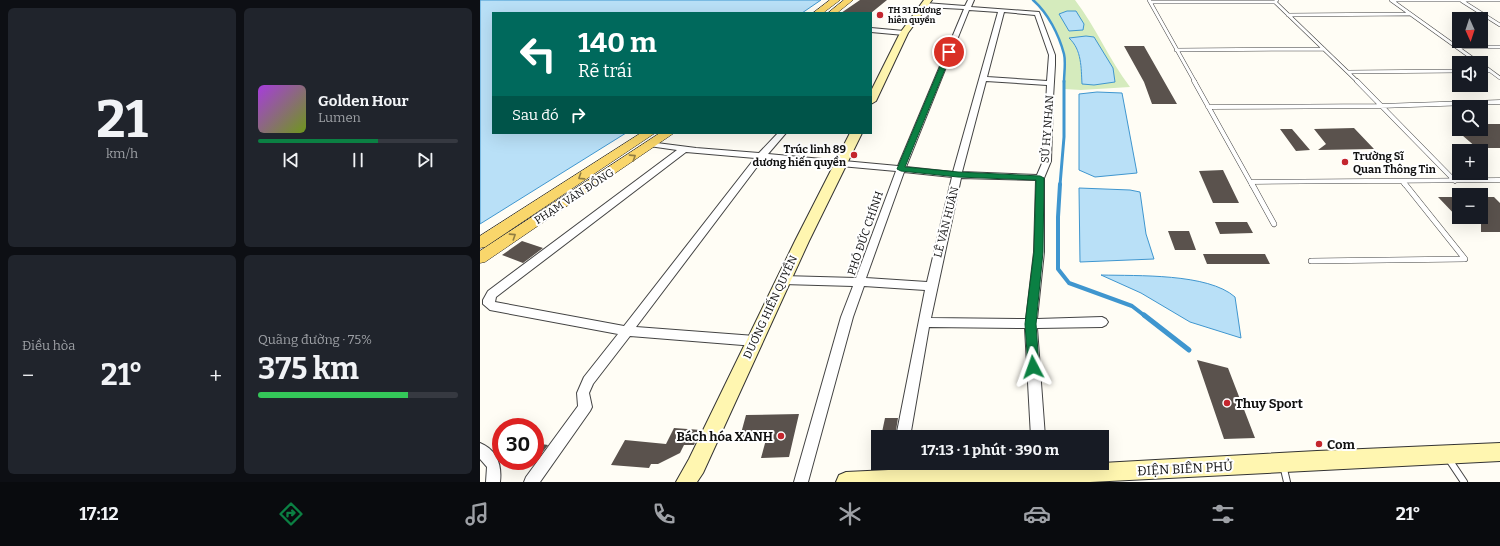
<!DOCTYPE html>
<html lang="vi">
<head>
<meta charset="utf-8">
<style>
	:root { --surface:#171b24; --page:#20242c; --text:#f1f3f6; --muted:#9ea1a6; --line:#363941; --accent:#0b8043 }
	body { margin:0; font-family:Bitter,serif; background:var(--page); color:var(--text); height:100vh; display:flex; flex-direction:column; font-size:15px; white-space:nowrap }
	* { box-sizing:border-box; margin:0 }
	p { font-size:13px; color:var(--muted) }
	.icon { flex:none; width:22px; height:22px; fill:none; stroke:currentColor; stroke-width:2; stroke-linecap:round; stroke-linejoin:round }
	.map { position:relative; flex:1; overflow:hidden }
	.panel { display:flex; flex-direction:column; gap:8px; padding:8px; background:#0d0f14; width:480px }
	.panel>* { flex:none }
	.guide { position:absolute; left:12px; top:12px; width:380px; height:122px; border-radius:0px; box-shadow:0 4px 16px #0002; background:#00695c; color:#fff; overflow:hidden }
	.needle { width:26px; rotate:177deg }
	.controls { position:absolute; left:972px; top:12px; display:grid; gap:8px }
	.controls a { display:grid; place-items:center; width:36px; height:36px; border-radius:0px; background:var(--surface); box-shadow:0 4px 16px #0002; font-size:20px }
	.speed { position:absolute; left:12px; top:418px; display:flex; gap:8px; font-size:20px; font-weight:700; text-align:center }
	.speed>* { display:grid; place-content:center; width:52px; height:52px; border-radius:50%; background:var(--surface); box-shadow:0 4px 16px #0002; line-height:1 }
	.speed .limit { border:6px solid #d22; background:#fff; color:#111 }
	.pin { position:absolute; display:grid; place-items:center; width:34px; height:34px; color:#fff; margin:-17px; border:2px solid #fff; border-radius:50%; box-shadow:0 1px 4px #0007 }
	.me { position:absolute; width:44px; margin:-22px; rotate:356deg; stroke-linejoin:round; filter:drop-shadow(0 0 3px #0008) }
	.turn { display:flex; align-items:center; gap:14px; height:84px; padding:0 20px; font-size:18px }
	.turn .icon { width:52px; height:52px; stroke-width:2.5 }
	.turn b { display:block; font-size:28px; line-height:34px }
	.then { display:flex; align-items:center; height:38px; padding:0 20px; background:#0003; gap:8px; font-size:15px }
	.big { font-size:30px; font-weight:700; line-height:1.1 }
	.panel .tile { flex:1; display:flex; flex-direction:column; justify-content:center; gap:6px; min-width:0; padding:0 14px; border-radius:6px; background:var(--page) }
	.panel .dial { align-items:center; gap:0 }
	.dial b { font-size:52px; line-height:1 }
	.song { display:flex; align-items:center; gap:12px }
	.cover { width:48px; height:48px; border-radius:6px; background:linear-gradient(135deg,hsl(280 70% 55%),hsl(80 70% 35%)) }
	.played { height:4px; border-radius:2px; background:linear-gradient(90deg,var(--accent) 60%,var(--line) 60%) }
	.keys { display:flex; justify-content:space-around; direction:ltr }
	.heat { display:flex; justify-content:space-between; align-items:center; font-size:22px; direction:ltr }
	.charge { height:6px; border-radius:3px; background:linear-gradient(90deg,#34c759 75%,var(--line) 0) }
	.panel .tiles { flex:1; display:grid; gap:8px; grid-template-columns:repeat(2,1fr) }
	.trip { position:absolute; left:391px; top:430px; width:238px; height:40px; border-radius:0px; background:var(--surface); box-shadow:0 4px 16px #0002; font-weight:700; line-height:40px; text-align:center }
	.menu { display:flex; height:64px; justify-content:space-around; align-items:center; background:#090b0e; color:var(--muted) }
	.menu .icon { width:28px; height:28px }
	.menu .on { color:var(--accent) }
	.menu b { font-size:18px; color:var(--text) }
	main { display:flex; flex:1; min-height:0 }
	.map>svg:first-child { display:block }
</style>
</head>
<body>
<main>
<section class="panel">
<div class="tiles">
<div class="tile dial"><b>21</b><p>km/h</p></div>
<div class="tile">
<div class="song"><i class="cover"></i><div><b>Golden Hour</b><p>Lumen</p></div></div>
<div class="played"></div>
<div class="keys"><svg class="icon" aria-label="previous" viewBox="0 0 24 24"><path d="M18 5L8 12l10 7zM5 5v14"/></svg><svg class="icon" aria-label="pause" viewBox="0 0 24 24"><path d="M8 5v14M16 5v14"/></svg><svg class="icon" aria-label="next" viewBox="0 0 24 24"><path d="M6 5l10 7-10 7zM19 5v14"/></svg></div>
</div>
<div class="tile"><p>Điều hòa</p>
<div class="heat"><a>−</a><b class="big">21°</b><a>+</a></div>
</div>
<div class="tile"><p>Quãng đường · 75%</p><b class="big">375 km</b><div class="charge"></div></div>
</div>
</section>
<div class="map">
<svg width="1020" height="482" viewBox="0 0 1020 482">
	<rect width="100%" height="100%" fill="#fffdf5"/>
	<path fill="#d5ebbd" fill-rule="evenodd" d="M553 0H595C616 27 629 60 650 87L601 90 584 89C584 78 586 65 584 54 580 35 567 13 553 0ZM614 37 623 53 602 84 600 58 594 43Z"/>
	<path fill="#b9e0f7" stroke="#3f96cf" d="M0 0H341L322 13H13V133H146L0 224Z
		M587 11H596L604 24 603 30 589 31 579 14Z
		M606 36 614 37 633 68 635 82 614 85 602 84C601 68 602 50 589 38Z
		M617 92 642 93 657 173 615 177 599 170V94Z
		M599 188 650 190 660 192 666 234 674 259 600 262Z
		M621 275C657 276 728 273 755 297L761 338 710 322 661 293Z"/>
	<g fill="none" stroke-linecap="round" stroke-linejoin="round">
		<path stroke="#3f96cf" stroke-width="2.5" d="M553 0C568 13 579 35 584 54 586 62 584 73 584 82"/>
		<path stroke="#3f96cf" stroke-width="3" d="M580 185 584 137V81"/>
		<path stroke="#3f96cf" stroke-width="4" d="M580 184 578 217V269L589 283 652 306 665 316"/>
		<path stroke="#3f96cf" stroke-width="5" d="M664 315 709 350"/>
	</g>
	<path fill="#5a524d" d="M380 0H407L391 13H361Z
		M644 46H664L697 104H672L664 82Z
		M1001 124H1020V148H997L975 129H1001Z
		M874 128 894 149 838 150 846 144 834 129Z
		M800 129H812L830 150 816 151Z
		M743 170 759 203H733L719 171Z
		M958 197H979V219Z
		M1001 197H1014L1020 203V232H1001Z
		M735 222H767L773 233 740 234Z
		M688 231H709L716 250H695Z
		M42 241 63 248 43 263 22 255Z
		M723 254H785L790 264H727Z
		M717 360 748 368 775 438 744 439Z
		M319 414 309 457 281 458 287 436 260 437 266 415Z
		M405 418H418L415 437H401Z
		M194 428 221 430 214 445H204L200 453 178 464H171L169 468 131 465 145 440 186 444Z
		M55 443 68 445 55 462Z"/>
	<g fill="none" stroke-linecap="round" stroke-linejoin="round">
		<defs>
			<path id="lane-far3" d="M669 0 715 82
				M797 0 795 2 878 82
				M911 0 999 63
				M912 0H1020
				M982 1 1020 25
				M671 2H795
				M808 15 930 14
				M978 47H1020
				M696 50 844 49
				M1001 64 1020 78
				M1001 71H1010
				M868 72 979 71"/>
			<path id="lane-far2" d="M714 81 772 185
				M877 81 975 181
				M728 107 900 106 1020 102
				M922 181 925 185
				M771 182 1020 180"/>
			<path id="lane-far1" d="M772 184 794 224
				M831 261 985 259 925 184"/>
			<path id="lane" d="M968 458 984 482
				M803 465 807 482"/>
			<path id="street" d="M488 0H494L491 7 559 12 575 55V65L573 98 571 161 564 178V252L557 319 622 317 626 319 628 322 626 325 622 327 557 328 565 437H551L545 328 449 327 430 437H416L445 290 384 286 373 317 328 482H314L361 317 373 286 303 284 299 283 298 280 299 277 303 276 376 278 416 171 283 159 156 327 275 336 279 338 281 341 279 344 275 346 150 336 113 384 109 393 112 407 110 411 60 482H44L46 477 98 406 97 393 104 377 138 334 10 310 3 304V300L8 291 197 150 169 146 168 144 169 142 216 148 279 153 298 133H306L288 154 418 166 484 9 445 7 442 5 445 3 485 6ZM489 10 518 12 473 172 426 167ZM524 12 555 15 569 55 567 81 507 77ZM506 81 567 85 563 161 557 175 482 172ZM206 152 275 158 144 326 15 302 16 297ZM424 172 472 177 447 282 386 278ZM481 178 556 180 554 252 546 319 451 318Z
				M391 28 424 31 427 33 424 35 391 32Z
				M0 443C17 450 22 465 20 482H6L7 467 0 459Z
				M411 463H425L421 482H409Z"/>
			<path id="secondary" d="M444 0H452L428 33 396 101 391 104V91L420 33Z
				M370 133H382L329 241 223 473 217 482H196L209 459 315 241Z
				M1020 443V461L610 482H356L359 475 366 472 493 466 622 463 837 451Z"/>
			<path id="primary" d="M350 0H360L343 13H333Z
				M364 0H373L357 13H348Z
				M161 133H175L5 247 0 248V236Z
				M180 133H194L5 262 0 263V251Z"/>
		</defs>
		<use href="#lane-far3" stroke="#444" stroke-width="4"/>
		<use href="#lane-far2" stroke="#444" stroke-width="5"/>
		<use href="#lane-far1" stroke="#444" stroke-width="6"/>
		<use href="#lane" stroke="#444" stroke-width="8"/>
		<use href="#street" stroke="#444" stroke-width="2"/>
		<use href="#secondary" stroke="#333" stroke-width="2"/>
		<use href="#primary" stroke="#222" stroke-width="1"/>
		<use href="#lane-far3" stroke="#fff" stroke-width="3"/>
		<use href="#lane-far2" stroke="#fff" stroke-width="4"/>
		<use href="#lane-far1" stroke="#fff" stroke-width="5"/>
		<use href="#lane" stroke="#fff" stroke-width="6"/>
		<use href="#street" fill="#fff" fill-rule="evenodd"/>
		<use href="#secondary" fill="#fff6b0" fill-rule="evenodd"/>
		<use href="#primary" fill="#f9d66b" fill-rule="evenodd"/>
	</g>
	<defs><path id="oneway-chevron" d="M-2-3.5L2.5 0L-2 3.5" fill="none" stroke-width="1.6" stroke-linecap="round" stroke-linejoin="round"/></defs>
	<g stroke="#917d42">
		<use href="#oneway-chevron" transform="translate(153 157) rotate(-33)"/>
		<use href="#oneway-chevron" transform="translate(101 177) rotate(147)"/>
		<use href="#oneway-chevron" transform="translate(33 236) rotate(-33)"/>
	</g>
	<path fill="#0b8043" stroke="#07532c" d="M467 50 472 52 425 167 478 172 560 176 564 178 563 252 556 324 559 367 557 370 553 371 549 370 548 367 545 324 554 252 556 180 478 177 421 171 417 169Z"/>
	<g fill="#c4262e" stroke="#fff" stroke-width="1.5">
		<circle cx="400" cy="15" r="4"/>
		<circle cx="374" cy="155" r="4"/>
		<circle cx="865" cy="162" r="4"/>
		<circle cx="747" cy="403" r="4"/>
		<circle cx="301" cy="436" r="4"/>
		<circle cx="839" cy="444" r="4"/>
	</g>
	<g text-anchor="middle" stroke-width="4" stroke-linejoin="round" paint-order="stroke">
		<g font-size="9" font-weight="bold" fill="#111" stroke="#fff" text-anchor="start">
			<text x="408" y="13">TH 31 Dương<tspan x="408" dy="10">hiên quyền</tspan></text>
		</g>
		<g font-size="11" fill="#111" stroke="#fff">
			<text transform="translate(567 129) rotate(-86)" y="4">SỬ HY NHAN</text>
			<text transform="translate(94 196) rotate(-33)" y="4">PHẠM VĂN ĐỒNG</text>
			<text transform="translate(466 222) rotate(-76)" y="4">LÊ VĂN HUÂN</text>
			<text transform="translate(385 233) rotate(-71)" y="4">PHÓ ĐỨC CHÍNH</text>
			<text transform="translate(290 307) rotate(-65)" y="4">DUƠNG HIẾN QUYỀN</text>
		</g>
		<g font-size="11" font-weight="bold" fill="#111" stroke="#fff" text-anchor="end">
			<text x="366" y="153">Trúc linh 89<tspan x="366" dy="13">dương hiến quyền</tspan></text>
			<text x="873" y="160" text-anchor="start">Trường Sĩ<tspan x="873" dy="13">Quan Thông Tin</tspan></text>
		</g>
		<g font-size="13" font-weight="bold" fill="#111" stroke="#fff" text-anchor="start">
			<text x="755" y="408">Thuy Sport</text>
			<text x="293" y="441" text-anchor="end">Bách hóa XANH</text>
			<text x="847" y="449">Com</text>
		</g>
		<g font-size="13" fill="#111" stroke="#fff">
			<text transform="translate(705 468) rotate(-3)" y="5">ĐIỆN BIÊN PHỦ</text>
		</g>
	</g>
</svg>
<div class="controls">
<a><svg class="needle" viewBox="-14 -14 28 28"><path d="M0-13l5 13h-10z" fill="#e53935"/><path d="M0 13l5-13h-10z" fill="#9ea1a6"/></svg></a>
<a><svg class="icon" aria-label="sound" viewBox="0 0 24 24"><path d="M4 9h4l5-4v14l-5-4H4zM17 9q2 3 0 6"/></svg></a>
<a><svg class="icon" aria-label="search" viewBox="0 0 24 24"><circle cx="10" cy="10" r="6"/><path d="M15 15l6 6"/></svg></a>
<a>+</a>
<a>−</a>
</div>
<div class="speed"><div class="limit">30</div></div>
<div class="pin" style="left:469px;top:52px;background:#d93025"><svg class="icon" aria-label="arrive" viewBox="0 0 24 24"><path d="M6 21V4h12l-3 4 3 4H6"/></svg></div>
<svg class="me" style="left:553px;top:367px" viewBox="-20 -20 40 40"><path d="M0-17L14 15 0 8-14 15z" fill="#0b8043" stroke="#fff" stroke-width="4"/></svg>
<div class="trip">17:13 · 1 phút · 390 m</div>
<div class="guide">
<div class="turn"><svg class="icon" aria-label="left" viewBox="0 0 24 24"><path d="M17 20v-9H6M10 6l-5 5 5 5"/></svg><div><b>140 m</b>Rẽ trái</div></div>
<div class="then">Sau đó<svg class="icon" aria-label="right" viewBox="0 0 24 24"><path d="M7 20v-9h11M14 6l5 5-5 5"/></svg></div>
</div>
</div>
</main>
<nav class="menu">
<b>17:12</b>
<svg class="icon on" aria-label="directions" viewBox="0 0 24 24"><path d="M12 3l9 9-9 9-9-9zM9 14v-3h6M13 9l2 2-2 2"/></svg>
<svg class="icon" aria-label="music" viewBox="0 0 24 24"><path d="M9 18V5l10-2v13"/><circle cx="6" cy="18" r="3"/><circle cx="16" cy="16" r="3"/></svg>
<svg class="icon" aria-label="phone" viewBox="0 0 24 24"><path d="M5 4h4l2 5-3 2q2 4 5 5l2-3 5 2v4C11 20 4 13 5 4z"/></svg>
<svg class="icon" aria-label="climate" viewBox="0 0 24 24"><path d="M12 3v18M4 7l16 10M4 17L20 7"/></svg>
<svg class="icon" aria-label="car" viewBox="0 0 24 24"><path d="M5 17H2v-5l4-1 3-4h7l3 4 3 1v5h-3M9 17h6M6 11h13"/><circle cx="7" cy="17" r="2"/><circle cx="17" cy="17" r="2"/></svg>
<svg class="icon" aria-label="filters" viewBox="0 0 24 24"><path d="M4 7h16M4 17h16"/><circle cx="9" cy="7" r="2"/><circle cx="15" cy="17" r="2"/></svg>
<b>21°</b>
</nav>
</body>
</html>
